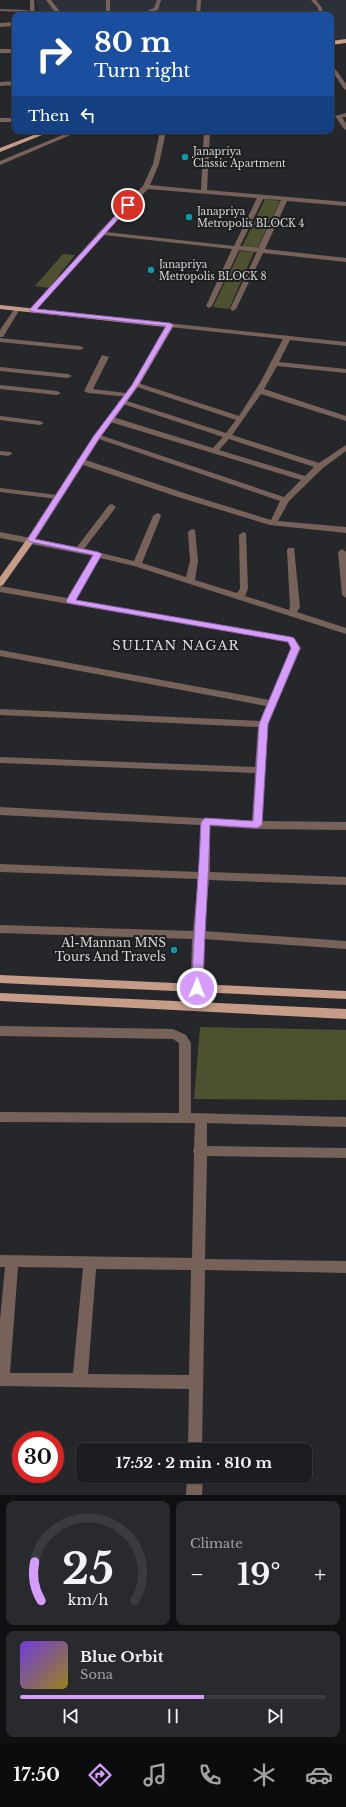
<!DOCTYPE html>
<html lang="en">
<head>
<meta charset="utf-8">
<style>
	:root { --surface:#1c1d20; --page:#292a2d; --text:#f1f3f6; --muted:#a0a2a5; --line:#3a3b3e; --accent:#d59cfb }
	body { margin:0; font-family:"Libre Baskerville",serif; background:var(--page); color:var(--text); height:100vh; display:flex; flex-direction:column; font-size:15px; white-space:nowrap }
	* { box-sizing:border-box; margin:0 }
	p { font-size:13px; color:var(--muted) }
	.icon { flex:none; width:22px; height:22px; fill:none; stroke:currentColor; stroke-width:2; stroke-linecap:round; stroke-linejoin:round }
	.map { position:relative; height:1495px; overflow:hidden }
	.sheet { display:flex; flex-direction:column; gap:6px; padding:6px; background:#0f1012; flex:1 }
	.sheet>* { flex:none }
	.banner { position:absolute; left:12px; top:12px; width:322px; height:122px; border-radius:8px; box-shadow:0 1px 3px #0004,0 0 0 1px var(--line); background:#1a4fa0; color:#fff; overflow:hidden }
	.speed { position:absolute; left:12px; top:1431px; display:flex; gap:8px; font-size:20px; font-weight:700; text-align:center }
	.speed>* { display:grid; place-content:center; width:52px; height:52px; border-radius:50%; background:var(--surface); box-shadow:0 1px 3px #0004,0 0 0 1px var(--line); line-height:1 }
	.speed .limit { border:6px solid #d22; background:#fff; color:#111 }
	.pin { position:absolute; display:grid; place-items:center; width:34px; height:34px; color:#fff; margin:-17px; border:2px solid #fff; border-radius:50%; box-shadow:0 1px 4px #0007 }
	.me { position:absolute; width:44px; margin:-22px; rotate:1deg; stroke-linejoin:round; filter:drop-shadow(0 0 3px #0008) }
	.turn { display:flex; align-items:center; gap:14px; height:84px; padding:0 16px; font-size:18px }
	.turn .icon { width:52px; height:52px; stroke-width:2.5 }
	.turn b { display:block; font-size:28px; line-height:34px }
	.then { display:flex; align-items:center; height:38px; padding:0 16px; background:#0003; gap:8px; font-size:15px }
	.big { font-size:30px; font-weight:700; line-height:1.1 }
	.sheet .tile { flex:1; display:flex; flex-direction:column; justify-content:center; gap:6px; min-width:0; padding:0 14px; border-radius:8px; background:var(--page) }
	.sheet .dial { align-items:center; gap:0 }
	.dial svg { height:104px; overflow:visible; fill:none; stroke:var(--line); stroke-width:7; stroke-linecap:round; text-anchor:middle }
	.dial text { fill:var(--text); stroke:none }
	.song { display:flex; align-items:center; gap:12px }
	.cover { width:48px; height:48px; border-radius:6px; background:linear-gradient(135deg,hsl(260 70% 55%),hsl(50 70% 35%)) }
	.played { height:4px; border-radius:2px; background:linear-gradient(90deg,var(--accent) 60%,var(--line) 60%) }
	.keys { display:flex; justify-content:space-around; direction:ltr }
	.heat { display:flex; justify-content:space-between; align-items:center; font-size:22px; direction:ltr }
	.sheet .tiles { flex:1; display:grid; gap:6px; grid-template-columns:1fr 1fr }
	.tile:last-child { grid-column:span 2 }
	.trip { position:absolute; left:76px; top:1443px; width:236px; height:40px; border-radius:8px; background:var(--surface); box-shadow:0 1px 3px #0004,0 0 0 1px var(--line); font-weight:700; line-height:40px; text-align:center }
	.tabs { display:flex; height:64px; justify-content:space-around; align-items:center; background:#0b0c0d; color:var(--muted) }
	.tabs .icon { width:28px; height:28px }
	.tabs .on { color:var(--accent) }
	.tabs b { font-size:18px; color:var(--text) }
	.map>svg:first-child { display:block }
</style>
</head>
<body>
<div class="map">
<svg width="346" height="1495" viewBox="0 0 346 1495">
	<rect width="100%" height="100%" fill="#26272a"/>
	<path fill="#2c3139" d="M37 0H346V39L331 41V15H39Z"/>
	<path fill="#4e512f" d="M265 199 280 201 257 249 242 247Z
		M240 251 254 252 229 309 213 307Z
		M63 254 75 255 49 288 35 286Z
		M200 1027 346 1030V1100L194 1099Z"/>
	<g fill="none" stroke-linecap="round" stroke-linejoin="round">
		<path fill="#766259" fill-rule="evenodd" d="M30 0H34L35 15H29L25 12 0 11V9L26 10 30 11Z
			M46 0H51L61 13 106 11V0H110V11H147L154 8 157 0H161L158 10 147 13 57 15Z
			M197 0H201L200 15H196Z
			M311 0H316L322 8 323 15H319L318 8Z
			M15 22V26L0 27V23Z
			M0 49H15V53H0Z
			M331 63 346 84V90L344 89 331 69Z
			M15 81V85L0 86V82Z
			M346 113V117H342L346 124V130L344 129 335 116Z
			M0 118H15V122H0Z
			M72 131H80L0 165V161Z
			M160 131H166L159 164 150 185 201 190 204 131H210L207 190 346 202V206L287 201 265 249 346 258V262L263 253 236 309 233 311 230 309 257 252 239 250 212 306 209 308 206 306 232 249 103 235 35 311H31V309L99 232 143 186 153 164ZM148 189 257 198 234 246 106 232ZM263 199 281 200 258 248 240 246Z
			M15 308 20 309 3 337H0V330Z
			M167 323 346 342V346L290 340 279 362 346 369V373L277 366 264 389 346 416V421L261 394 232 435 319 463 346 445V451L323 468 289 501 278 521 346 527V533L270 525 181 498 77 463V459H83L187 494 271 520 280 501 93 437 94 435H100L284 497 301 480 107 421V417H113L213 448 223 437 117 402 121 400H124L226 433 236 420 131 385 135 383H138L239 416 260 383 283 339 170 327 166 325ZM229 439 314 467 305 476 219 450Z
			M0 338 80 346 84 348 80 350 0 342Z
			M102 355 109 357 93 389 126 393H129V397L88 393 84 391Z
			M0 367 68 374 72 376 68 378 0 371Z
			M0 385 57 391 61 393 57 395 0 389Z
			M0 416 40 421 44 423 40 425 0 420Z
			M0 451 11 452 12 454 8 456 0 455Z
			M0 488 57 495 61 497 57 499 0 492Z
			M112 504 116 507 84 549 134 561 153 516 157 513 160 514 161 516 142 563 186 577 190 561 188 532 192 529 195 530 198 561 195 580 237 593 240 589 239 535 243 532 246 533 248 589 245 596 289 610 290 607 287 550 288 548H294L300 607 297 612 346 628V634L134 566 100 558 75 600 291 637 294 638 301 648 268 724 262 821 346 822V830L257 829 210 826V872L346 877V885L209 880 204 931 346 941V949L204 939 202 1007 200 1010 196 1011 192 1010 190 1007 192 939 0 933V925L193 931 198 879 0 872V864L199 872 200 825 0 815V807L252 821 255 773 0 763V757L255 767 258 727 0 715V709L260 721 266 706 0 656V650L269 700 291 648 288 642 0 592V586L67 598 93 556 0 538V532L77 547 109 505Z
			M342 549 346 552V598L342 595 338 552Z
			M0 1026 173 1029 186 1035 191 1043V1113L346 1117V1127L207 1123V1146L346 1148V1158L207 1156 205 1259 346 1261V1273L205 1270 202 1450H188L189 1389 0 1386V1320L5 1267H0V1255L192 1258 194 1154 193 1151 194 1148 195 1123 0 1122V1112L179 1113V1043L173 1039 0 1036ZM18 1267 83 1268 73 1373H10ZM96 1269 191 1270 189 1375 88 1374Z
			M187 1476H203L202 1495H186Z"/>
		<path fill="#c69c89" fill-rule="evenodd" d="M346 39V43L331 45V41Z
			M44 131H52L0 152V148Z
			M0 305 170 323 174 325 139 385 100 438 35 540 3 585 0 586V577L27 539 93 437 132 385 165 327 0 309Z
			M0 975 346 991V999L0 983Z
			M0 993 346 1009V1019L0 1001Z"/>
	</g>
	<path fill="#d59cfb" stroke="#8a65a3" d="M126 204 131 205 37 309 170 323 173 325 138 385 100 437 35 539 98 552 102 554 76 600 291 637 294 638 300 648 268 724 262 825 257 828 210 825C209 880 204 934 203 988L197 992 192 988C193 933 199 877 201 822L205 818 253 821 259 724 291 648 288 642 68 603 66 601 93 555 31 542 27 540 93 437 132 385 166 326 33 312 29 310Z"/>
	<g fill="#0f9aa8" stroke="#1c1e20" stroke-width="1.5">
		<circle cx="185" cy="157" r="4"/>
		<circle cx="189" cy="217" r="4"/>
		<circle cx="151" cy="270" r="4"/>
		<circle cx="174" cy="950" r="4"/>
	</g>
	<g text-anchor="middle" stroke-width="4" stroke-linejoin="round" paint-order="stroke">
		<g font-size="10" fill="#d5d6d8" stroke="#1c1e20" text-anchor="start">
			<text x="193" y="155">Janapriya<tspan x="193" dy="12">Classic Apartment</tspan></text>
			<text x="197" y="215">Janapriya<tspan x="197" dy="12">Metropolis BLOCK 4</tspan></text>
			<text x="159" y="268">Janapriya<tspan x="159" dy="12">Metropolis BLOCK 8</tspan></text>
		</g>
		<g font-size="12" fill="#d5d6d8" stroke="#1c1e20" text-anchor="end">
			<text x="166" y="947">Al-Mannan MNS<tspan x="166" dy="14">Tours And Travels</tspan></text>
		</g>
		<g font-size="13" letter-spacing="1" fill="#d9dcdf" stroke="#1c1e20">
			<text x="176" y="650">SULTAN NAGAR</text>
		</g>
	</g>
</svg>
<div class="speed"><div class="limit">30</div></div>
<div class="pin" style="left:128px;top:205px;background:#d93025"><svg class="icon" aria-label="arrive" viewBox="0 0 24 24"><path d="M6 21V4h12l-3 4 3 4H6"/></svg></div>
<svg class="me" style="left:197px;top:988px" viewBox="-20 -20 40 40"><circle r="17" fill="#d59cfb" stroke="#fff" stroke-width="3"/><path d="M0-11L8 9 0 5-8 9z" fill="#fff"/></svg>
<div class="trip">17:52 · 2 min · 810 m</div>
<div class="banner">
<div class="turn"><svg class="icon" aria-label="right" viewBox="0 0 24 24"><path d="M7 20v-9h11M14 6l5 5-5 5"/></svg><div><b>80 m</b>Turn right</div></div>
<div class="then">Then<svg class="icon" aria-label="left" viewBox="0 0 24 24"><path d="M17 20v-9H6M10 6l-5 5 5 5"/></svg></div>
</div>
</div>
<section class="sheet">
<div class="tiles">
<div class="tile dial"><svg viewBox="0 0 100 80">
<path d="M14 69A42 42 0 1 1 86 69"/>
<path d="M14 69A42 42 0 0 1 9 39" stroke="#d59cfb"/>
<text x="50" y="56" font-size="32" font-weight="700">25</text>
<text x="50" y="72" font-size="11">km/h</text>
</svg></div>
<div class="tile"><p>Climate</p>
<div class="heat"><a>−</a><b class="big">19°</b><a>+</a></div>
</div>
<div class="tile">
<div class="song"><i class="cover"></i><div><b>Blue Orbit</b><p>Sona</p></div></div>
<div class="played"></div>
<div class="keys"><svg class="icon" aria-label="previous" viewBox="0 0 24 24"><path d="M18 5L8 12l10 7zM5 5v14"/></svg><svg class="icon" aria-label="pause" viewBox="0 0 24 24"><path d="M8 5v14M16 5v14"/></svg><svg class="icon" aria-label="next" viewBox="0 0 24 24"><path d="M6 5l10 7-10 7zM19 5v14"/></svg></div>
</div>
</div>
</section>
<nav class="tabs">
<b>17:50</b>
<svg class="icon on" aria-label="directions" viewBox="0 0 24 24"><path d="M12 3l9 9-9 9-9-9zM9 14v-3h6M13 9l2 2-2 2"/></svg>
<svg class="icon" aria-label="music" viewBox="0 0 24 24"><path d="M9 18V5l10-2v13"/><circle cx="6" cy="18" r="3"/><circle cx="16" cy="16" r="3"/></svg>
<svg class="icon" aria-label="phone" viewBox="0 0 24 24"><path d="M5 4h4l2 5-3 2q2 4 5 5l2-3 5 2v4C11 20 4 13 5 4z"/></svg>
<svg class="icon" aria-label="climate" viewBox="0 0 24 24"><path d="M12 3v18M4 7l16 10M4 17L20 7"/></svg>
<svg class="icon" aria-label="car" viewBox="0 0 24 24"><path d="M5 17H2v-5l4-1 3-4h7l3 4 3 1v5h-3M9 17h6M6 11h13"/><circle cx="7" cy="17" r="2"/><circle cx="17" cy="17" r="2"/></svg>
</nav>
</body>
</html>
